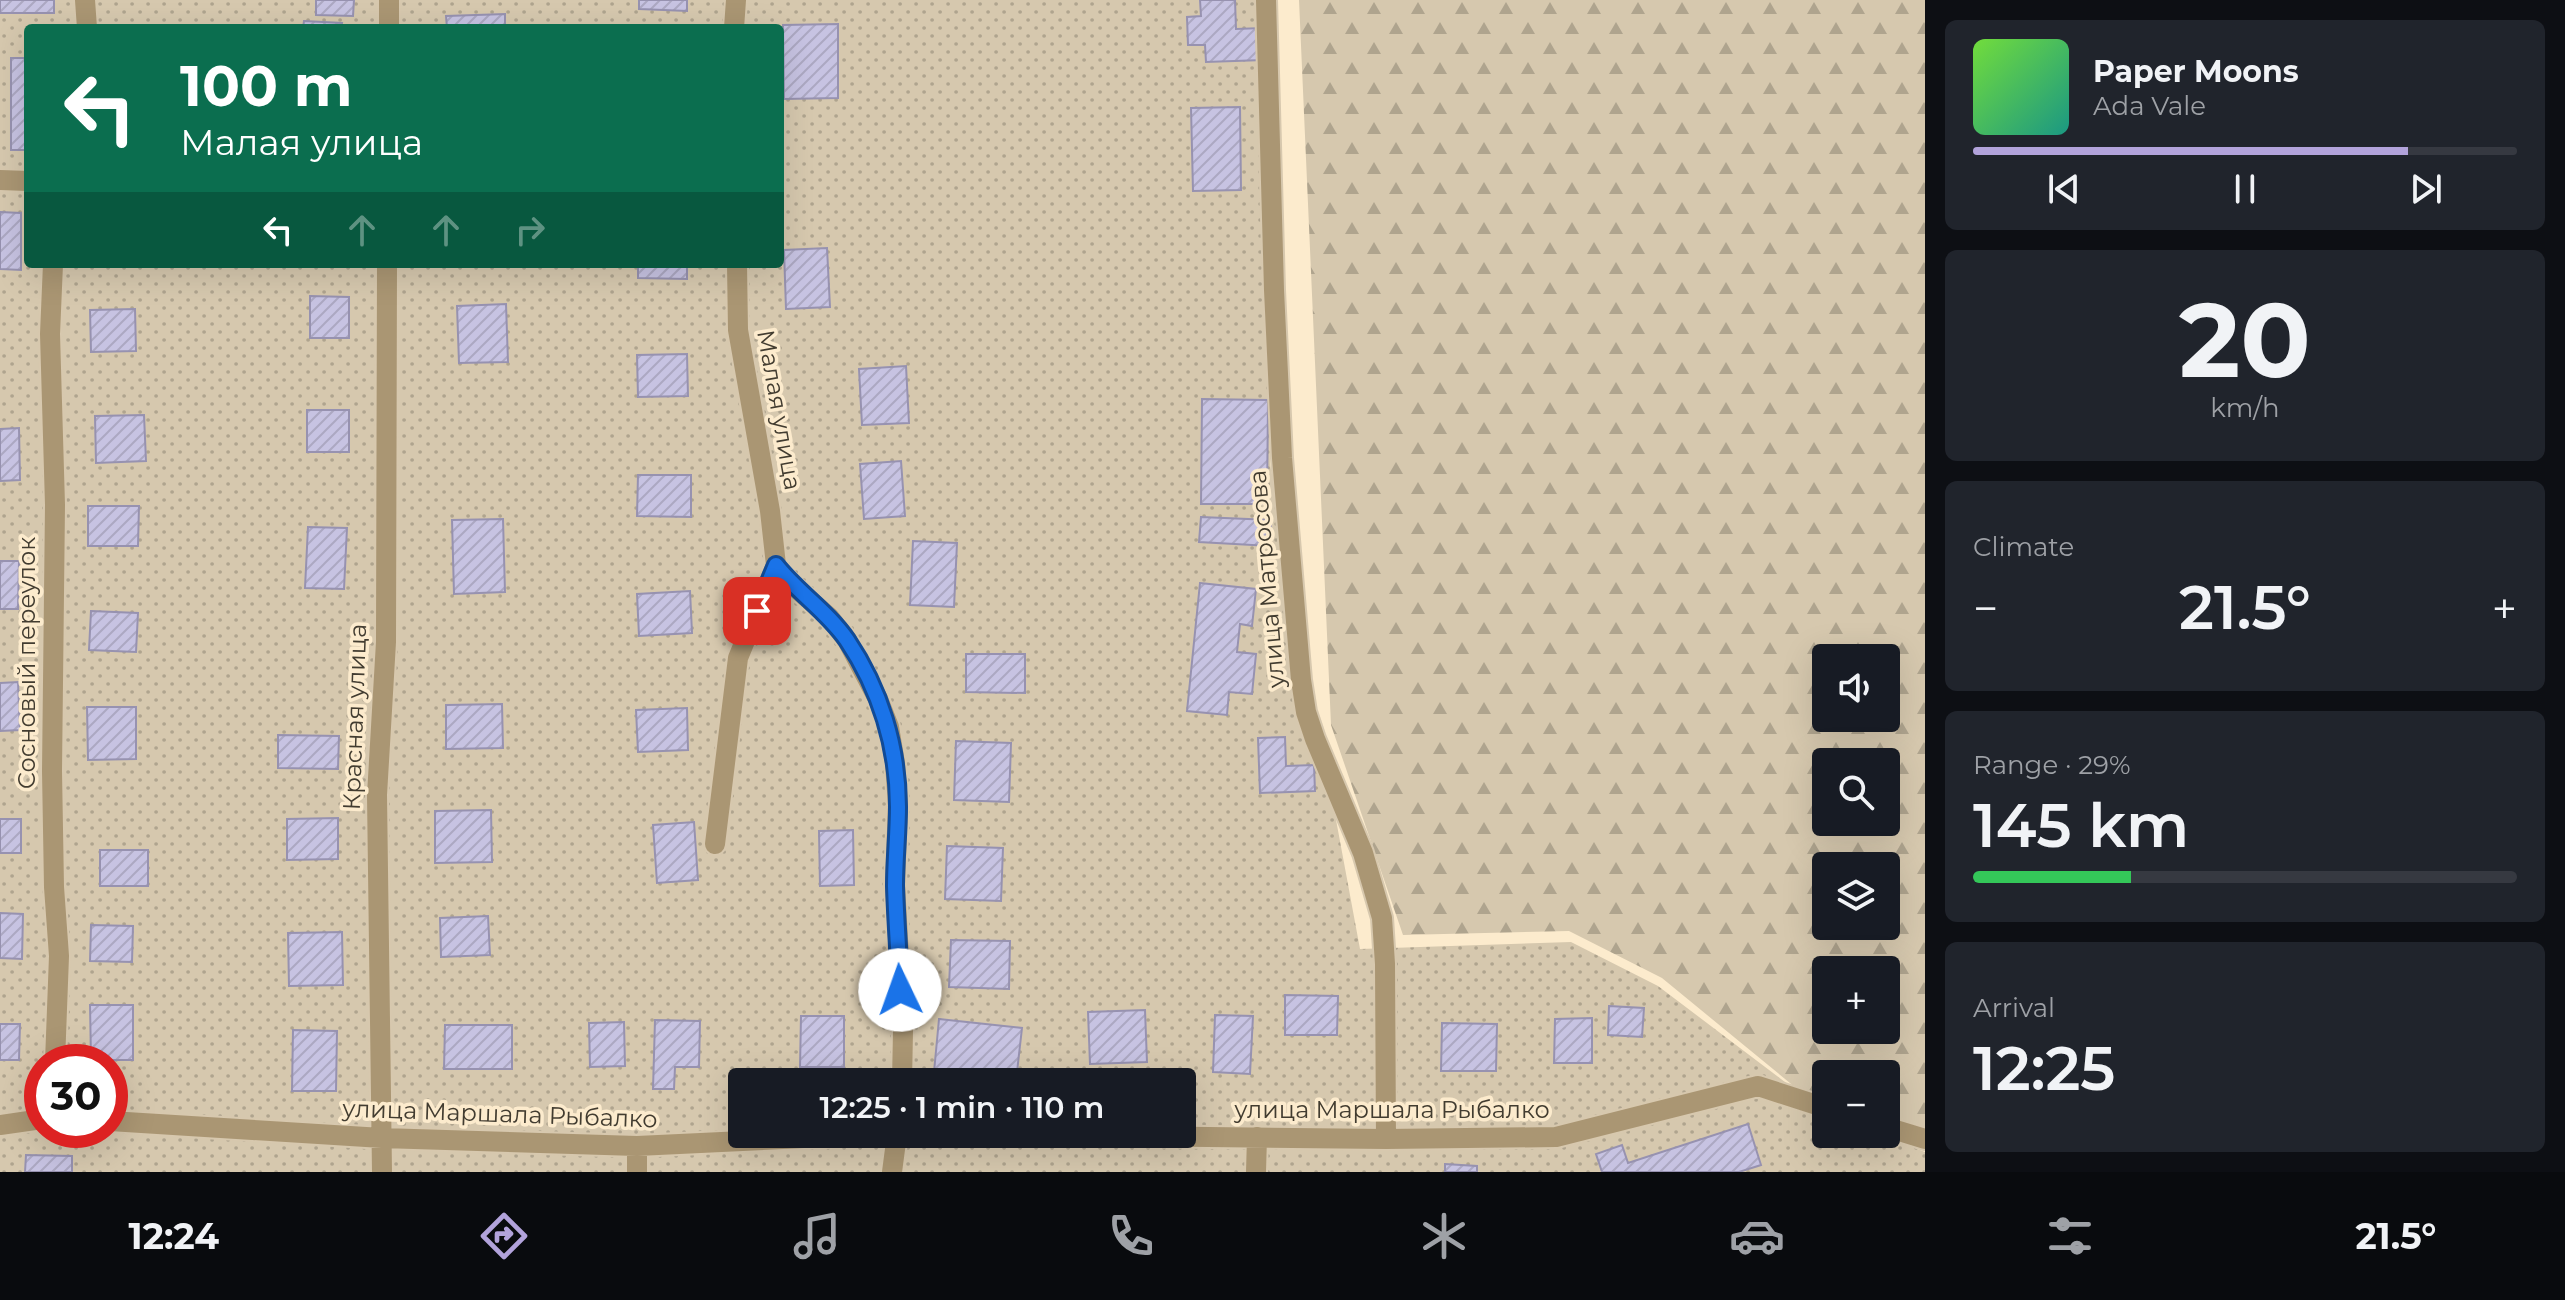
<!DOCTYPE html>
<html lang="en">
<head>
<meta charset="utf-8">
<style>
	:root { --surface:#171b24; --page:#20242c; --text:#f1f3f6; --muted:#9ea1a6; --line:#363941; --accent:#b2a3db }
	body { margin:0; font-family:Montserrat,sans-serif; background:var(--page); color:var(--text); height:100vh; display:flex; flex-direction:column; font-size:30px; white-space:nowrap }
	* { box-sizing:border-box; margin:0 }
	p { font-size:26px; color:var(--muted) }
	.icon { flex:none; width:44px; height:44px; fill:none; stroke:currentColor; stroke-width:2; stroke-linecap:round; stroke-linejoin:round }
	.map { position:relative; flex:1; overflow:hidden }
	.sheet { display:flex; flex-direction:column; gap:20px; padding:20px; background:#0d0f14; width:640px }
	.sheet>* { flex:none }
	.top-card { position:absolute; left:24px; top:24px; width:760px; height:244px; border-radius:8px; box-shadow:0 8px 32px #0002; background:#0b6e4f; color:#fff; overflow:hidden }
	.fabs { position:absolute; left:1812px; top:644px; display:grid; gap:16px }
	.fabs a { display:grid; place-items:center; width:88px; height:88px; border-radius:8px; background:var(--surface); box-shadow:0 8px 32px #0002; font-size:40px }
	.speed { position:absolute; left:24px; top:1044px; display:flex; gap:16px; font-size:40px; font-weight:700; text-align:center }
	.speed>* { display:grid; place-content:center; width:104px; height:104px; border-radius:50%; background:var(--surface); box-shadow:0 8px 32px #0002; line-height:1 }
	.speed .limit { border:12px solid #d22; background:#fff; color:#111 }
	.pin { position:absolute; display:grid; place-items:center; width:68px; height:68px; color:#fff; margin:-34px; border-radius:16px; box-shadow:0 4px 12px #0006 }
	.me { position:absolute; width:88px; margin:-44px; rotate:357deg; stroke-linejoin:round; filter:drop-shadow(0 0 6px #0008) }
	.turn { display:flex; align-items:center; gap:28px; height:168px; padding:0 24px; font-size:36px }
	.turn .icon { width:104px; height:104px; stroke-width:2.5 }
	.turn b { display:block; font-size:56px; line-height:68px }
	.lanes { display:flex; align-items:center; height:76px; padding:0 24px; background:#0003; justify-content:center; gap:40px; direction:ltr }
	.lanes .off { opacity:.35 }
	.big { font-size:60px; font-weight:600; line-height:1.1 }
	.sheet .tile { flex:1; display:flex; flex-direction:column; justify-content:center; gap:12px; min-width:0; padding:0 28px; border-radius:12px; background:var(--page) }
	.sheet .dial { align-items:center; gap:0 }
	.dial b { font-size:104px; line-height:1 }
	.song { display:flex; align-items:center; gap:24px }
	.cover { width:96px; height:96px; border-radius:12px; background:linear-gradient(135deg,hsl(100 70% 55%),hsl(170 70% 35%)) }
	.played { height:8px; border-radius:4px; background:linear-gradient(90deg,var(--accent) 80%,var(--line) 80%) }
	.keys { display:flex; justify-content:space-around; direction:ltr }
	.heat { display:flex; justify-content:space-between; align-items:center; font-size:44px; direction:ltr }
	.charge { height:12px; border-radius:6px; background:linear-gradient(90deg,#34c759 29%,var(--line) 0) }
	.trip { position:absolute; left:728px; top:1068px; width:468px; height:80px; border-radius:8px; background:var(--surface); box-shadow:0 8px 32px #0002; font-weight:600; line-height:80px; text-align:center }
	.dock { display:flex; height:128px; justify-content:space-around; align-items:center; background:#090b0e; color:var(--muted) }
	.dock .icon { width:56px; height:56px }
	.dock .on { color:var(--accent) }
	.dock b { font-size:36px; color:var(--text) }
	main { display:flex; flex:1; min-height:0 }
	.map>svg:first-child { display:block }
</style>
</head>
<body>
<main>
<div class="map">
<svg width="1925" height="1172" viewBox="0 0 1925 1172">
	<defs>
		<pattern id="forest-firs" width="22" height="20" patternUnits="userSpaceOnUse" patternTransform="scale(2)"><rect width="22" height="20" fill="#d6c8ae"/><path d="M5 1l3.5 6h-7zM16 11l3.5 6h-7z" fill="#afa48e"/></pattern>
		<pattern id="garden-dots" width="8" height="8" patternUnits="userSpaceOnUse" patternTransform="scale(2)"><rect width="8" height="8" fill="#d6c8ae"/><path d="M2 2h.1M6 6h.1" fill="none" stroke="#afa48e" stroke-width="1.8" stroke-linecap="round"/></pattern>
		<pattern id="building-hatch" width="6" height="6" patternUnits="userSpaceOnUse" patternTransform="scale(2)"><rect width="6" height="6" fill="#c7c3e2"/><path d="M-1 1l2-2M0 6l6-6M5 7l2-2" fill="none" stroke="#aca8c2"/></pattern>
	</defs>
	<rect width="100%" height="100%" fill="#fcebcd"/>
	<path fill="url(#forest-firs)" fill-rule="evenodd" d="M1299 0H1925V1144L1886 1127V1074H1826V1101L1796 1088 1662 978 1569 931 1403 935 1331 725ZM1826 658H1886V718H1826ZM1826 762H1886V822H1826ZM1826 866H1886V926H1826ZM1826 970H1886V1030H1826Z"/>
	<path fill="url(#garden-dots)" fill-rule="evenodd" d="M0 0H1261L1270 464 1360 949 1571 942 1658 986 1826 1113V1134H1879L1925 1152V1172H0ZM28 28H780V264H28ZM42 1062H110V1130H42ZM742 1082H1182V1134H742Z"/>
	<path fill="url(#building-hatch)" stroke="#9792b0" stroke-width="2" d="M0 0H54V13H0Z
		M316 0H354L353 16 316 15Z
		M639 0H687V11L639 9Z
		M1200 0H1235L1236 29 1262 28 1263 60 1206 62 1205 45H1188L1187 17 1201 16Z
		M505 14V28H447L446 16Z
		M304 21 342 23 341 28H303Z
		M838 24V98L784 99 783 25Z
		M11 58H28V150H11Z
		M1240 107 1241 190 1193 191 1191 108Z
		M0 212 21 213V270L0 269Z
		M827 248 830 307 786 309 784 250Z
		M638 264H687V279L638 278Z
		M310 296 349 297V338H310Z
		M506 304 508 362 459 363 457 306Z
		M135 309 136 351 91 352 90 310Z
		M687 354 688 396 638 397 637 355Z
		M906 366 909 423 862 425 859 369Z
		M1202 399 1268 400 1267 504H1201Z
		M307 410H349V452H307Z
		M144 415 146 461 96 463 95 416Z
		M19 428 20 480 0 481V429Z
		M901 461 905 516 864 519 860 464Z
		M638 475H691V517L637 516Z
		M88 506H139L138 546H88Z
		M1201 517 1271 520 1270 546 1199 542Z
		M503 519 505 592 454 594 452 520Z
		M308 527 347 528 344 589 305 588Z
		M913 541 957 543 954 607 910 605Z
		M0 561H19L18 609H0Z
		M1200 583 1256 589 1252 626 1240 624 1237 652 1256 654 1252 694 1229 692 1227 715 1187 711Z
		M690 591 692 633 639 636 637 594Z
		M91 611 138 613 136 652 89 650Z
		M966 654H1025V693L966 692Z
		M18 682 20 730 0 731V683Z
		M502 704 503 748 446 749V705Z
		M87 707H136V759L88 760Z
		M687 708 688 750 638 752 636 710Z
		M278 735 339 736 338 769 278 768Z
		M1285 737 1286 766 1314 765 1315 791 1260 793 1258 738Z
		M956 741 1011 743 1009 802 954 800Z
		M491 810 492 862 435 863V811Z
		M338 818V859L287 860V819Z
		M0 819H21V853H0Z
		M694 822 698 880 657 883 653 825Z
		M853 830 854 885 820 886 819 831Z
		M947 846 1003 848 1001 901 945 899Z
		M100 850H148V886H100Z
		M0 913 23 914 22 959 0 958Z
		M488 916 490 955 441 957 440 918Z
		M91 925 133 926 132 962 90 961Z
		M342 932 343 985 289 986 288 933Z
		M951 940 1010 941 1009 989 949 987Z
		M1285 995 1338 996 1337 1035H1285Z
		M90 1005H133V1060H91Z
		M1609 1006 1644 1008 1642 1037 1608 1035Z
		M1145 1010 1147 1062 1090 1064 1088 1012Z
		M1215 1015 1253 1016 1250 1074 1213 1072Z
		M801 1016H844V1067H800Z
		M1592 1018V1063H1554L1555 1019Z
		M939 1019 1022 1028 1016 1081 934 1072Z
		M655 1020 700 1021 699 1067H675L674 1089H653Z
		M624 1022 625 1066 590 1067 589 1023Z
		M1442 1023 1497 1024 1496 1071H1441Z
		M0 1024H20L19 1060H0Z
		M445 1025H512V1069H444Z
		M293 1030 337 1031 336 1091H292Z
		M1748 1124 1761 1165 1739 1172H1602L1596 1154 1622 1145 1628 1163Z
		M26 1155 72 1156V1172H25Z
		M1445 1164 1477 1166V1172H1445Z"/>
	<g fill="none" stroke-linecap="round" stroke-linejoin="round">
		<defs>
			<path id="minor" d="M85 0 87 28
				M389 0V28
				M1266 0 1274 290 1282 458 1301 680 1306 712 1315 739 1363 853 1382 918 1385 964 1386 1139
				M734 28 736 0
				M0 180 28 181
				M53 264 50 334 55 505 52 771 54 887 59 956 55 1062
				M737 264 738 330 770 511 776 565 789 582 829 617 847 640 878 699 889 727 895 763 898 805 895 884 903 1031 902 1082
				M715 844 738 658 776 565
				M110 1121 382 1138 637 1146 888 1134
				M0 1125 42 1119
				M1886 1127 1925 1139
				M949 1134 1386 1139 1556 1137 1758 1086 1826 1108
				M382 1172 377 795 386 642 387 264
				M637 1172V1146
				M892 1172 897 1134
				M1256 1172 1257 1137"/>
		</defs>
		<use href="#minor" stroke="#d7c8ae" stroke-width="24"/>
		<use href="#minor" stroke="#aa9673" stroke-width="20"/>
	</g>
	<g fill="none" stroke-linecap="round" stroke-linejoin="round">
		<defs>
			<path id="route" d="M757 611 776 565C797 592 827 611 847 640 880 689 898 747 898 807 898 833 895 859 895 886 896 920 899 955 900 990"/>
		</defs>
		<use href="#route" stroke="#114b97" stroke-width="20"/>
		<use href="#route" stroke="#1a73e8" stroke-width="14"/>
	</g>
	<g text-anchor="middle" stroke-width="7" stroke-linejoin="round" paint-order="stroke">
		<g font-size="24" fill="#423c30" stroke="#fcebcd">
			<text transform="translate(779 410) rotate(80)" y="8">Малая улица</text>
			<text transform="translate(1267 579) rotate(-95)" y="8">улица Матросова</text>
			<text transform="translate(27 663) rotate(-90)" y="8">Сосновый переулок</text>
			<text transform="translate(355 717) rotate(-88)" y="8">Красная улица</text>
			<text x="1392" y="1118">улица Маршала Рыбалко</text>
			<text transform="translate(500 1114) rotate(2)" y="8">улица Маршала Рыбалко</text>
		</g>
	</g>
</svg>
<div class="fabs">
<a><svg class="icon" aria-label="sound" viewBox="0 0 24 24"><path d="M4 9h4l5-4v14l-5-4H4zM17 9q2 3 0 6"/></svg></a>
<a><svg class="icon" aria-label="search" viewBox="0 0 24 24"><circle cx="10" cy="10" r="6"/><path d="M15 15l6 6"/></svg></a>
<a><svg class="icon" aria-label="layers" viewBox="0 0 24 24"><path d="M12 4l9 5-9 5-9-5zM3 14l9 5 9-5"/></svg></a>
<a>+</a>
<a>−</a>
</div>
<div class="speed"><div class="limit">30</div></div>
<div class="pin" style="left:757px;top:611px;background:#d93025"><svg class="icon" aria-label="arrive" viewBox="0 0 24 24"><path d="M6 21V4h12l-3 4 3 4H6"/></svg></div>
<svg class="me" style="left:900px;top:990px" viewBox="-20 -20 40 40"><circle r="19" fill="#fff"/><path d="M0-13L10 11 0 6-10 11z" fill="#1a73e8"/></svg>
<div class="trip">12:25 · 1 min · 110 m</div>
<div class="top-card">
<div class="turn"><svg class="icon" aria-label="left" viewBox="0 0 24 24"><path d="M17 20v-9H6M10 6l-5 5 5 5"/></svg><div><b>100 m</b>Малая улица</div></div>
<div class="lanes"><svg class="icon" aria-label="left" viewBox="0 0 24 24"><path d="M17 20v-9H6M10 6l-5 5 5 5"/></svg><svg class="icon off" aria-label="ahead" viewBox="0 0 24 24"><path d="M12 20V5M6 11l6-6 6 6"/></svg><svg class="icon off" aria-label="ahead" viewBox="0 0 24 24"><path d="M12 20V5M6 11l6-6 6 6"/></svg><svg class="icon off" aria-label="right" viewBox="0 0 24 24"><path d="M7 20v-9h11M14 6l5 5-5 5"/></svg></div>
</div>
</div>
<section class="sheet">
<div class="tile">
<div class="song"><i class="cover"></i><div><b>Paper Moons</b><p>Ada Vale</p></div></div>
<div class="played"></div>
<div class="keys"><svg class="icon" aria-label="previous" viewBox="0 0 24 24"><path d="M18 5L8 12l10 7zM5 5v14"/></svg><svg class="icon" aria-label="pause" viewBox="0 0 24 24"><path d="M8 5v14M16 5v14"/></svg><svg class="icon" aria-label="next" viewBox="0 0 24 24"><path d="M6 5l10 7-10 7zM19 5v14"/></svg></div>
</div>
<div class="tile dial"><b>20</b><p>km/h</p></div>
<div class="tile"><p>Climate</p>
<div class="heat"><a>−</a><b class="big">21.5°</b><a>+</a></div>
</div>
<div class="tile"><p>Range · 29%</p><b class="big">145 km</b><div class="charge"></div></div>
<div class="tile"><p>Arrival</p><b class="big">12:25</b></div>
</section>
</main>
<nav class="dock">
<b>12:24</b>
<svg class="icon on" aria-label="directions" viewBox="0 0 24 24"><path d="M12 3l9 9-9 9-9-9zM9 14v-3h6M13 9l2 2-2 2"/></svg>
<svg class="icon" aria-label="music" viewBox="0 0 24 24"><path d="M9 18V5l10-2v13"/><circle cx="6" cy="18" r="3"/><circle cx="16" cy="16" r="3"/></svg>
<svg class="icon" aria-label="phone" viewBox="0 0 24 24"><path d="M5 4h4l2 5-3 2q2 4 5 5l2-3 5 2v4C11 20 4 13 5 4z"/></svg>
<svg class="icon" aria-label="climate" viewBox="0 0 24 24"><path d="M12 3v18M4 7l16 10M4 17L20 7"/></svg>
<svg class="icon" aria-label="car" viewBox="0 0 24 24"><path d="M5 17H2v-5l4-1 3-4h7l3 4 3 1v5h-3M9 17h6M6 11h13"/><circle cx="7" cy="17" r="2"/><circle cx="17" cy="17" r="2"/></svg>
<svg class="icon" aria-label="filters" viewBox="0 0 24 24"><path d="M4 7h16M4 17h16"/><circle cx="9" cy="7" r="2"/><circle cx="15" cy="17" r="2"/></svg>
<b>21.5°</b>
</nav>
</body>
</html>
